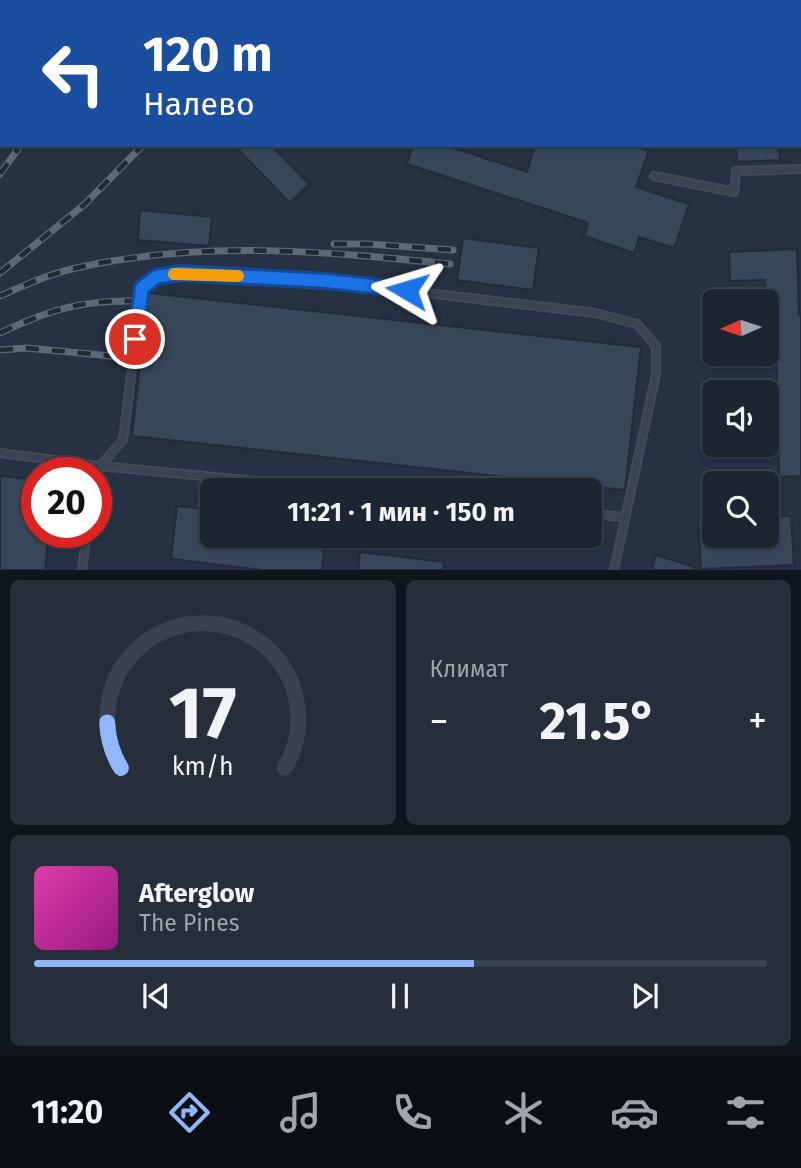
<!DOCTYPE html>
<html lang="ru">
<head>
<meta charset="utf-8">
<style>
	:root { --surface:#1c2632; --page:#252e3a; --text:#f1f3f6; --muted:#a0a5ac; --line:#3a434d; --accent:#90b7f9 }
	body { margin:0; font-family:"Fira Sans",sans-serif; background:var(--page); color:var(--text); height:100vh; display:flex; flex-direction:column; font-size:26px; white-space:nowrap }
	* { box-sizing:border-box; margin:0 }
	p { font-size:23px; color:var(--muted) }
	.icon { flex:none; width:38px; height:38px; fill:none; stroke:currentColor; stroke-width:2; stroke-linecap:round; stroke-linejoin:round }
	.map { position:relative; height:570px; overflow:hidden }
	.drawer { display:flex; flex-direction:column; gap:10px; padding:10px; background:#0f151c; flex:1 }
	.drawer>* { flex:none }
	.top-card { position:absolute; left:0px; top:0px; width:802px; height:147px; box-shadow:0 2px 5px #0004,0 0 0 2px var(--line); background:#1a4fa0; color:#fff; overflow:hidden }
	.needle { width:46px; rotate:267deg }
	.tools { position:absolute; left:702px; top:289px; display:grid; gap:14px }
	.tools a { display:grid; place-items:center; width:77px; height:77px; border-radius:10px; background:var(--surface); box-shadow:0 2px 5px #0004,0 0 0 2px var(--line); font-size:35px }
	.speed { position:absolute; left:21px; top:457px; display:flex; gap:14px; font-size:35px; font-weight:700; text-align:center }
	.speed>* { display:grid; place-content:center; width:91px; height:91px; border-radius:50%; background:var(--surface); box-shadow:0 2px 5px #0004,0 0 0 2px var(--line); line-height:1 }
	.speed .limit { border:10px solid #d22; background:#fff; color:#111 }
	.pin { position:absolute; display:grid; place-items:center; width:60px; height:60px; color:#fff; margin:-30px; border:4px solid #fff; border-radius:50%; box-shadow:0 2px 7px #0007 }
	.me { position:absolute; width:77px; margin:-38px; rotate:277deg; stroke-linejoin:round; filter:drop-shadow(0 0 5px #0008) }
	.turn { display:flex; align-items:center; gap:24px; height:147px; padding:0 28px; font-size:32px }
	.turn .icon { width:91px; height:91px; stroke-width:2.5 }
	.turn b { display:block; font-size:49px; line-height:60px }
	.big { font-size:52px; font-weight:700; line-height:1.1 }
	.drawer .card { flex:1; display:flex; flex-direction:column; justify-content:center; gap:10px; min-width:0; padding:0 24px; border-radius:10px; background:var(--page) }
	.drawer .dial { align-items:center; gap:0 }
	.dial svg { height:182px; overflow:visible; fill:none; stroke:var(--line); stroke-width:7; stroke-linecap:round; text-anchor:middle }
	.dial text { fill:var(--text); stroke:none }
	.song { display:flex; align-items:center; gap:21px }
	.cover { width:84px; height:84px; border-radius:10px; background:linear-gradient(135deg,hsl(320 70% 55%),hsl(310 70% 35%)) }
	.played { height:7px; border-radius:4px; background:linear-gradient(90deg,var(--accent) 60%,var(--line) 60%) }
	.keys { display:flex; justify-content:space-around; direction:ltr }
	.heat { display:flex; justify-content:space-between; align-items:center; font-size:38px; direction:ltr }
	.drawer .tiles { flex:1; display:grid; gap:10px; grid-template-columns:1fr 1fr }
	.card:last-child { grid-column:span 2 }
	.trip { position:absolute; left:200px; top:478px; width:402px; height:70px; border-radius:10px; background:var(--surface); box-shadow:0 2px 5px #0004,0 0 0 2px var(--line); font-weight:700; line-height:70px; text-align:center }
	.tabs { display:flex; height:112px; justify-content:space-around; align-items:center; background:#0b0f14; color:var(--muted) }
	.tabs .icon { width:49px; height:49px }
	.tabs .active { color:var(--accent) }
	.tabs b { font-size:32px; color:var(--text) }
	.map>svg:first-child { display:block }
</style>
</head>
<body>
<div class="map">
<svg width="801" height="570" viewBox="0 0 801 570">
	<rect width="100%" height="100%" fill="#263243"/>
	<path fill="#384659" stroke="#222b3a" stroke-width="2" d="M234 145H271L309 184 290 203Z
		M413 145H445L527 172 535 145H633L649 151 636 187 689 204 674 248 639 237 634 253 584 236 588 223 407 164Z
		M736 145H779L780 160 737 162Z
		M140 210 212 217 209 246 138 240Z
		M463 238 539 248 533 290 457 280Z
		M797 249 799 314H801V476L779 477 775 296 766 297 765 280 730 281 729 252Z
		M148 293 641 347 625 490 132 436Z
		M0 476 37 480V532H49L45 570H0Z
		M177 506 212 510V536H325L322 570H263L171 559Z
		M791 516 794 565 701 569 698 521 714 520V536H766V517Z
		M360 552 444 562 443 570H358Z
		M656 555 695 567V570H652Z"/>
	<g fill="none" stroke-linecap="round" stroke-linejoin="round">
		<defs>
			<path id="service" d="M800 133H801
				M654 176 734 192 736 171 801 169
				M0 453 100 466 348 490
				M96 474 100 466 123 440 142 288 156 277 180 273 327 281 595 313 637 324 656 346V374L614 570
				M590 514 625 517
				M82 570 87 532"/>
		</defs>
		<use href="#service" stroke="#454d5c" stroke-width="10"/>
		<use href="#service" stroke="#3b4453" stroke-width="7"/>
		<defs>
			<path id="rail" d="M114 2 115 0
				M299 2 302 0
				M0 174 21 145
				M334 244H368L453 250
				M0 273 85 204 143 145
				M0 296C25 285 49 274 76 268 202 240 322 251 450 264
				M0 333C47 311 80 300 133 301
				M0 350 27 348 121 357"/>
		</defs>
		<use href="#rail" stroke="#5d6879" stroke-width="7"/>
		<use href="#rail" stroke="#1f2938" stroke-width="4.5" stroke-dasharray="13" stroke-linecap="butt"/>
	</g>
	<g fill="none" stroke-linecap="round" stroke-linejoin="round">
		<defs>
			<path id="route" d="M135 339 142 288 156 277 180 273 327 281 407 290"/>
		</defs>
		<use href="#route" stroke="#114b97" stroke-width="18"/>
		<use href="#route" stroke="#1a73e8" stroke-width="12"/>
		<path stroke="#f59e0b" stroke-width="12" d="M174 274 238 276"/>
	</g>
</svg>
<div class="tools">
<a><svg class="needle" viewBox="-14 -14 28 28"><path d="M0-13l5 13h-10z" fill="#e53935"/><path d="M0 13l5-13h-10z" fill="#a0a5ac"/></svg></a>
<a><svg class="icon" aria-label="sound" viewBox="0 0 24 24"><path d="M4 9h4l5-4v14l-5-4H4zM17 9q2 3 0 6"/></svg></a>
<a><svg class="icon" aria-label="search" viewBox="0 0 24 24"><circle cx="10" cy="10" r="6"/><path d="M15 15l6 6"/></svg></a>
</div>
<div class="speed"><div class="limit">20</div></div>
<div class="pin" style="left:135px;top:339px;background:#d93025"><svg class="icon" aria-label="arrive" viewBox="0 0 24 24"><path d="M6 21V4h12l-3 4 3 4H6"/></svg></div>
<svg class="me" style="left:407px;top:290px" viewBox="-20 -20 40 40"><path d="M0-17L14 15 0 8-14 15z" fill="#1a73e8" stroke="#fff" stroke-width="4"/></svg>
<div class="trip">11:21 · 1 мин · 150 m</div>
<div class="top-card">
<div class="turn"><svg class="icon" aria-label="left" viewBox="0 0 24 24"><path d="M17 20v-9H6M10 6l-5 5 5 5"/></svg><div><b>120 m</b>Налево</div></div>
</div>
</div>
<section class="drawer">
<div class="tiles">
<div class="card dial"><svg viewBox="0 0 100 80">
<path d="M14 69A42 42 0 1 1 86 69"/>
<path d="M14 69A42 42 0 0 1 8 49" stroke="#90b7f9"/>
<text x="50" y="56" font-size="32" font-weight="700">17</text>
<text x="50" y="72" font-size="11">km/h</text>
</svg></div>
<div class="card"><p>Климат</p>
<div class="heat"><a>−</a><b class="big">21.5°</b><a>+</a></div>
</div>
<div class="card">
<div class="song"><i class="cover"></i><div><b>Afterglow</b><p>The Pines</p></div></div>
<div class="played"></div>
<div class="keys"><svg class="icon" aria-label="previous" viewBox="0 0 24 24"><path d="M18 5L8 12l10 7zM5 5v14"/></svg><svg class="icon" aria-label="pause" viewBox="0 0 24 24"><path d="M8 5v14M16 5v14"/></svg><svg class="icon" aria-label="next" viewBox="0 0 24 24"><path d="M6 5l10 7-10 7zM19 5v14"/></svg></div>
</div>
</div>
</section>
<nav class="tabs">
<b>11:20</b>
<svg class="icon active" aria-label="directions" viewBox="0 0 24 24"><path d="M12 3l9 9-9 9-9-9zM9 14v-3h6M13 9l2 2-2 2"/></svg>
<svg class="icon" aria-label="music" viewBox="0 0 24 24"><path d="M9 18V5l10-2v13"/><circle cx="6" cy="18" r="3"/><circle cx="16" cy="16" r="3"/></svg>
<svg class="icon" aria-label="phone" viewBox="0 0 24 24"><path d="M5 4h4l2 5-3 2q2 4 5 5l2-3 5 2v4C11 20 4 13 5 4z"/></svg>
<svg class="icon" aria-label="climate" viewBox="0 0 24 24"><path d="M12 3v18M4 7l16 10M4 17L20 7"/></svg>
<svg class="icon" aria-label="car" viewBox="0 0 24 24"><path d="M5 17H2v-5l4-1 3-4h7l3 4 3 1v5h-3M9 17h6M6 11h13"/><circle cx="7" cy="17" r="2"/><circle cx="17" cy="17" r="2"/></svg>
<svg class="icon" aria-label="filters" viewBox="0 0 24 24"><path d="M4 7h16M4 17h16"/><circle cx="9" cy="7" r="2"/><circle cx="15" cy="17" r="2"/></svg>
</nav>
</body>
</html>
